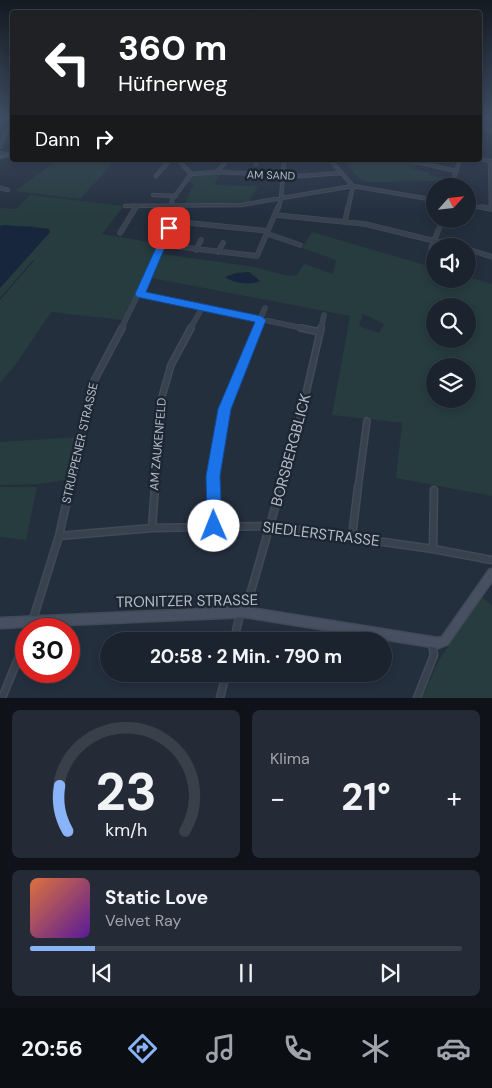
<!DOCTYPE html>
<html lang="de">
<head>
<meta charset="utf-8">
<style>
	:root { --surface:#1b232e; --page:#242b36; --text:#f1f3f6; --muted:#a0a4aa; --line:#39404a; --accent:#8ab4f8 }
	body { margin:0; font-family:"DM Sans",sans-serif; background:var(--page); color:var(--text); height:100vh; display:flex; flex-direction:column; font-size:19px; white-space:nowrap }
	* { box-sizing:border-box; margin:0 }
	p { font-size:16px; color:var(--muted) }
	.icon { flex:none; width:28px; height:28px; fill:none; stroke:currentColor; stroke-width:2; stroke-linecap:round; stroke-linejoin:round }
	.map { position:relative; height:698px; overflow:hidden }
	.details { display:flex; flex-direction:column; gap:12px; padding:12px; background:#0f1319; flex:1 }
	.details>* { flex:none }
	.hud { position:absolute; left:10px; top:10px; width:472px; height:152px; border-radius:5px; box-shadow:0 2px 8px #0003,0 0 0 1px var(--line); background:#202124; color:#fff; overflow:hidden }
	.needle { width:32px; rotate:63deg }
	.buttons { position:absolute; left:426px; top:178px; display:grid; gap:10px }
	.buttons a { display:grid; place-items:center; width:50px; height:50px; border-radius:50%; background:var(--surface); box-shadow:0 2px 8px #0003,0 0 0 1px var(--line); font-size:25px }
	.speed { position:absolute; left:15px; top:618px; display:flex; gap:10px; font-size:25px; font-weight:700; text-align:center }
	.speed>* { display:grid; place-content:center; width:65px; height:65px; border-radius:50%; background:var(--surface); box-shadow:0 2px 8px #0003,0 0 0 1px var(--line); line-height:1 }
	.speed .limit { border:8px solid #d22; background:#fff; color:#111 }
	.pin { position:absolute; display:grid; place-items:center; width:42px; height:42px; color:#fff; margin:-21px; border-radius:10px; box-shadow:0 2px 8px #0006 }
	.me { position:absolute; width:55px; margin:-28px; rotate:359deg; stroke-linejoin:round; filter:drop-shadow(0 0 4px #0008) }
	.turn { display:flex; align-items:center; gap:18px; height:105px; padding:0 25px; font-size:22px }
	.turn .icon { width:65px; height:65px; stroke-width:2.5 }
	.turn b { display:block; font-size:35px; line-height:42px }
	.then { display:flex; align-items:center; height:48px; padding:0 25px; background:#0003; gap:10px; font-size:19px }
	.big { font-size:38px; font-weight:700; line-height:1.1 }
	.details .tile { flex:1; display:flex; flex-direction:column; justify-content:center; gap:8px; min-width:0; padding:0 18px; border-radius:8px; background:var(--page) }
	.details .dial { align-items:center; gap:0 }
	.dial svg { height:130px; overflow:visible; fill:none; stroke:var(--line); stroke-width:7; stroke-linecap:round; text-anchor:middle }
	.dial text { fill:var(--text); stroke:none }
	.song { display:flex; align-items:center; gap:15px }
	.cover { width:60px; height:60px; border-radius:8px; background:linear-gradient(135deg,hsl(20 70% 55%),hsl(270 70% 35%)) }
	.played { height:5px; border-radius:2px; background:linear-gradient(90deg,var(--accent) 15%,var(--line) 15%) }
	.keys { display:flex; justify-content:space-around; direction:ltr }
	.heat { display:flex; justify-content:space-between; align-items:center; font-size:28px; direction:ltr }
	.details .tiles { flex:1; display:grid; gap:12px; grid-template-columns:1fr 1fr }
	.tile:last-child { grid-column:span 2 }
	.trip { position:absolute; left:100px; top:632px; width:292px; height:50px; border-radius:25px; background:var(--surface); box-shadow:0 2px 8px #0003,0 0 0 1px var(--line); font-weight:700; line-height:50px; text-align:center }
	.dock { display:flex; height:80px; justify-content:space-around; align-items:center; background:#0b0e12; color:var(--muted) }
	.dock .icon { width:35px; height:35px }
	.dock .current { color:var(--accent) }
	.dock b { font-size:22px; color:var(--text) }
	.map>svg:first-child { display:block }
</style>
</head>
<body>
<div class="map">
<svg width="492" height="698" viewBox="0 0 492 698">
	<rect width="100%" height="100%" fill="#242f3e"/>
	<path fill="#263c3f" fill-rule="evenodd" d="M46 160H116L80 199 15 191 52 164 43 162Z
		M344 160H382L389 162 391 160H421L414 169 430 173 429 175 450 179 449 181 368 182 359 179Z
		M199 173H221L214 185 258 186 249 202 184 205 194 184 187 181 194 175Z
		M30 195 124 206 102 234 161 244 122 320 51 312 16 364 0 383V288L50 232 48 229 30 226H0V208L16 209Z
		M312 232 435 268V279H468V277L492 284V496L396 478 402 423 332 415 350 316 152 278 162 254 255 267 284 275 296 276 304 264 333 274 336 260 302 248ZM435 306H468V339H435ZM363 314 384 324 379 333 359 326ZM435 366H468V399H435Z
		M77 437 68 480 37 484 0 485V442Z
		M0 487H37L26 540 0 537Z
		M482 597 492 606V698H422L439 660Z"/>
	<path fill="#17263c" d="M5 225 49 229 50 232 0 288V226Z
		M249 272 260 281C251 286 233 283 225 277L236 273Z"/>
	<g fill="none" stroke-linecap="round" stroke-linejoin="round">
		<path stroke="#17263c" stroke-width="1" d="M0 299 33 261"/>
		<defs>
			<path id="street-far3" d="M480 128 492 131
				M0 147 7 129 12 124
				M0 153 9 155
				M480 159 491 161
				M178 160 191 174
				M256 160V164
				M330 160 353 186 348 209
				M408 160 456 171
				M284 161 309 160
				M490 161 491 209
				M217 172 227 160
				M191 174 217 172 301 176 341 173
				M156 176 170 160
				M451 186 460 160
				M0 188 8 190
				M153 195 176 196
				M468 205 489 209
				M125 206 241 205 353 186 435 200
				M171 209 172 200 191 174
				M278 209 281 199 284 160"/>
			<path id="street-far2" d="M482 207 492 209
				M276 215 365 224 455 246
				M345 221 348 207
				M190 223 268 231
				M120 233 136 207
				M268 234 300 245
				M163 245 257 256 278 207
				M431 248 443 219
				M468 249 492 257
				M196 250 201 240
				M218 252 223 243
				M140 294 307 329
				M121 329 166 237 171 207
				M190 329 202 308
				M256 329 265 308
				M321 329 324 315"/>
			<path id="street-far1" d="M301 328 320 332
				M70 488 94 381 122 328
				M155 488 161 400 171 365 191 328
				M213 488C211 432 236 379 257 328
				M281 488 296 437 321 328
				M358 488 367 421"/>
			<path id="street" d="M213 487 215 526
				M152 528 155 487
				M59 536 152 528 271 526 433 549 492 560
				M352 537 358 487
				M433 549 434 490
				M245 612 281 487
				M30 629 59 536 70 487
				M234 641 240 613
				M2 698 26 639
				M220 698 226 674
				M417 698 434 655 432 644"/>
			<path id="secondary" d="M12 153V155L0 158V156Z
				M492 569V581L448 644 438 648 245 617 0 628V618L245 607 438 638 442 637 489 570Z"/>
		</defs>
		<use href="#street-far3" stroke="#414a57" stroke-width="4.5"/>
		<use href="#street-far2" stroke="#414a57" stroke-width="5.5"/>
		<use href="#street-far1" stroke="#414a57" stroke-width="8"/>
		<use href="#street" stroke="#414a57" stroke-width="9"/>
		<use href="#secondary" stroke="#414a57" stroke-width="3"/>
		<use href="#street-far3" stroke="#38414e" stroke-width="2.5"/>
		<use href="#street-far2" stroke="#38414e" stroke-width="4"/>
		<use href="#street-far1" stroke="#38414e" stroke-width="5"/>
		<use href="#street" stroke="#38414e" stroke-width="6"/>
		<use href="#secondary" fill="#465061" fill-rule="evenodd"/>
	</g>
	<linearGradient id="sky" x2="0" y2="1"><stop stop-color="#141a22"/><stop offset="0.55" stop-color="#3f4d63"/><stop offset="1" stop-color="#3f4d63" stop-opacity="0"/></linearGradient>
	<rect width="492" height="214" fill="url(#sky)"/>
	<path fill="#1a73e8" stroke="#114b97" d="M169 225 173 228 146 292 261 316 266 320 231 409 220 476 222 526 220 531 214 533 209 531 207 526 206 476 218 409 255 322 137 297 135 294 165 228Z"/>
	<g text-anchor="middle" stroke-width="5" stroke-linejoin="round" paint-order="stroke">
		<g font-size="11" fill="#b4bcc9" stroke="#1d2633">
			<text transform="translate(271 175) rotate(2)" y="4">AM SAND</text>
		</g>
		<g font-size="12" fill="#b4bcc9" stroke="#1d2633">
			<text transform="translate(80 443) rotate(-77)" y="4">STRUPPENER STRASSE</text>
			<text transform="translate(158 444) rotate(-85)" y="4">AM ZAUKENFELD</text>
		</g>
		<g font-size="15" fill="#b4bcc9" stroke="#1d2633">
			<text transform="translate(291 450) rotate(-75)" y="5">BORSBERGBLICK</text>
			<text transform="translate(321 534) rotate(7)" y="5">SIEDLERSTRASSE</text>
			<text transform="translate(187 601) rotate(-1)" y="5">TRONITZER STRASSE</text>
		</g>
	</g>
</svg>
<div class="buttons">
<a><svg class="needle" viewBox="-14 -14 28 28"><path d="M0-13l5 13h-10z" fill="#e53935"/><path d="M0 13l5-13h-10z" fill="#a0a4aa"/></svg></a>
<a><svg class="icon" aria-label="sound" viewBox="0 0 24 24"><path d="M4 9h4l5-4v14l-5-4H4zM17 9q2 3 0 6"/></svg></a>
<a><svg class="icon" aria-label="search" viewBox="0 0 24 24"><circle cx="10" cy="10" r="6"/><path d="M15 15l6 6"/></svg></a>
<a><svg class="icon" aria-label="layers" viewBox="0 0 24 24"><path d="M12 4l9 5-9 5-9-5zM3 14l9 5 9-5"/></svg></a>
</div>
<div class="speed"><div class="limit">30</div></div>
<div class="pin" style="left:169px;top:228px;background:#d93025"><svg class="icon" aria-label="arrive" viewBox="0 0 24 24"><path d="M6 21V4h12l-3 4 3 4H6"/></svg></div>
<svg class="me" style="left:214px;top:526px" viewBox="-20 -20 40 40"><circle r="19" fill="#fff"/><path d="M0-13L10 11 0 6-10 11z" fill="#1a73e8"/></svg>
<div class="trip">20:58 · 2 Min. · 790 m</div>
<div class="hud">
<div class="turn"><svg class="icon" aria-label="left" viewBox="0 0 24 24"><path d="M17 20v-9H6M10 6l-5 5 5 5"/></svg><div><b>360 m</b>Hüfnerweg</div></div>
<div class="then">Dann<svg class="icon" aria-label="right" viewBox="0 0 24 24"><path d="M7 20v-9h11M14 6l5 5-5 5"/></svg></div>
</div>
</div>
<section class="details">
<div class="tiles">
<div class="tile dial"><svg viewBox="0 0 100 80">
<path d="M14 69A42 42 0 1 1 86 69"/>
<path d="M14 69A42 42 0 0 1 9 41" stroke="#8ab4f8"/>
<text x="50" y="56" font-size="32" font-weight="700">23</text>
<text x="50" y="72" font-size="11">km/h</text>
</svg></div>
<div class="tile"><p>Klima</p>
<div class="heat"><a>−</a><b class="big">21°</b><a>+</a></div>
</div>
<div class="tile">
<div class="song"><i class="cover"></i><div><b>Static Love</b><p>Velvet Ray</p></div></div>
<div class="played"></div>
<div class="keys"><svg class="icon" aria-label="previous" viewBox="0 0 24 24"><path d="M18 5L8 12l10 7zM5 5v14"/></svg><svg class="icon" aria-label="pause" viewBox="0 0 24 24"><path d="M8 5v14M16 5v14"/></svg><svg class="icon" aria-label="next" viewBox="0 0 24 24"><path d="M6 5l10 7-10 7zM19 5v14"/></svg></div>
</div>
</div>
</section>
<nav class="dock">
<b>20:56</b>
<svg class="icon current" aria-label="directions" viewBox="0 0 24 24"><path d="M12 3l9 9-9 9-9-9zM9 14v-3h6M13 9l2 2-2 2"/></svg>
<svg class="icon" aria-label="music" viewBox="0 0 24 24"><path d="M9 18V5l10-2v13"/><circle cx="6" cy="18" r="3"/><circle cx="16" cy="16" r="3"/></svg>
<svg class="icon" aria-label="phone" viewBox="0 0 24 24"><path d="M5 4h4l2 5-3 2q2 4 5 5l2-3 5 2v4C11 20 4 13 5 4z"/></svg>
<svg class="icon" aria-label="climate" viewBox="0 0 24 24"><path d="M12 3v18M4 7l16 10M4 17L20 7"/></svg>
<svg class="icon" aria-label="car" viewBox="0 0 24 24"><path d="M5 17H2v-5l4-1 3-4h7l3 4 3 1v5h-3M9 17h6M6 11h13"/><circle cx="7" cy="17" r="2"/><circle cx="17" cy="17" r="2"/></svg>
</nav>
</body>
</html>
